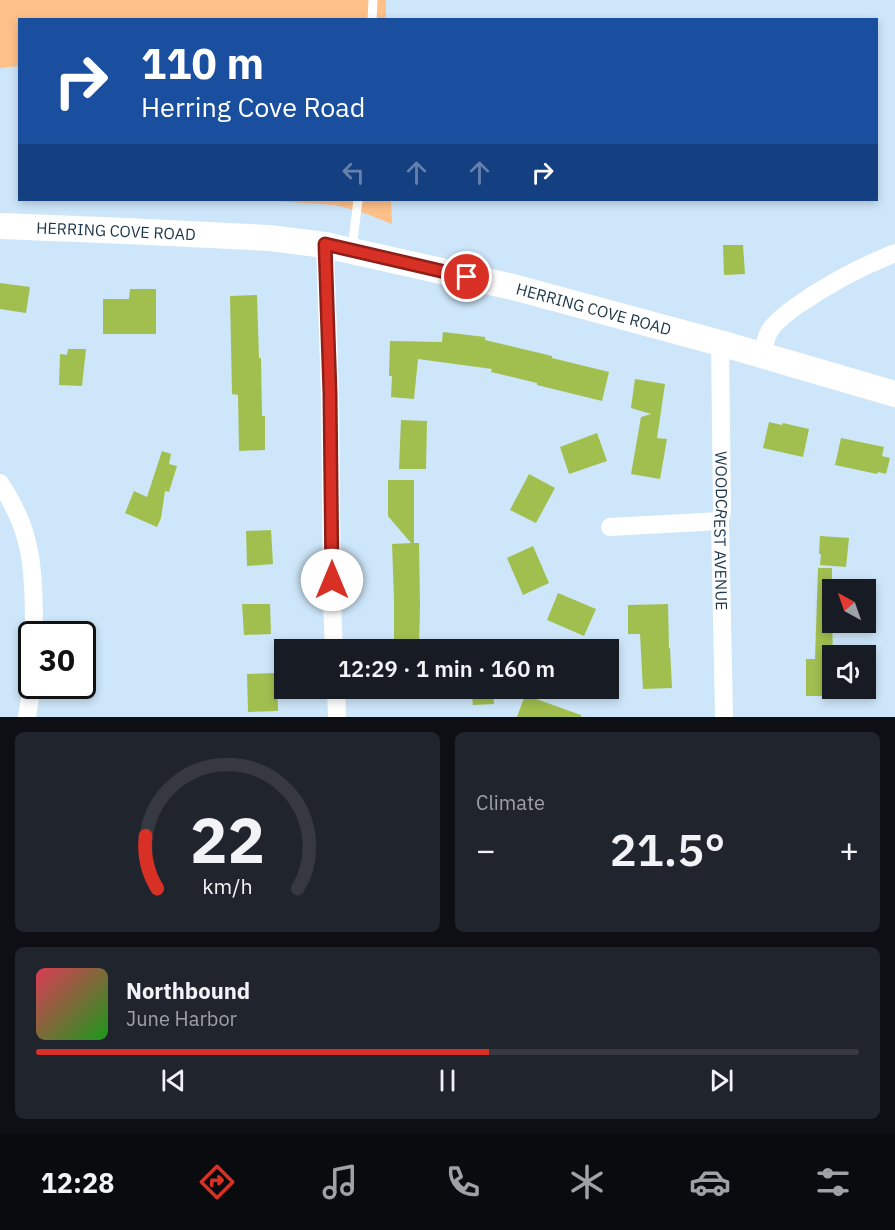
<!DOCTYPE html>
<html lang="en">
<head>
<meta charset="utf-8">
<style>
	:root { --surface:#171b24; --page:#20242c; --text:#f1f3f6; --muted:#9ea1a6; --line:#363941; --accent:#d93025 }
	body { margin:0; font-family:"IBM Plex Sans",sans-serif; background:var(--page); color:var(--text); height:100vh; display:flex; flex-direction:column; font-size:22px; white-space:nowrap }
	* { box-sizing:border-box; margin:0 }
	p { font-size:20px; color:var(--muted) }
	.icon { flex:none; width:33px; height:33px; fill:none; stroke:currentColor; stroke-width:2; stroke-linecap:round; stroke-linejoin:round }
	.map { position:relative; height:717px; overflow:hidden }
	.side { display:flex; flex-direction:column; gap:15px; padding:15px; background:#0d0f14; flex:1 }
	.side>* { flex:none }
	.banner { position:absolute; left:18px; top:18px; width:860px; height:183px; border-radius:0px; box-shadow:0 3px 9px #0003; background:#1a4fa0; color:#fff; overflow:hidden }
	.needle { width:39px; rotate:320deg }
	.buttons { position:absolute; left:822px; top:579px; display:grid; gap:12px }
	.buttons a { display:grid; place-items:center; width:54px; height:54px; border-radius:0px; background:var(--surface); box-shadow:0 3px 9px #0003; font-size:30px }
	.speed { position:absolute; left:18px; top:621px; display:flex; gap:12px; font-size:30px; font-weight:700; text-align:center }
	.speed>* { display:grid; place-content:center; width:78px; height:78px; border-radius:50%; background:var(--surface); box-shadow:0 3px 9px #0003; line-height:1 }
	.speed .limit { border:3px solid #111; border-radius:9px; background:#fff; color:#111 }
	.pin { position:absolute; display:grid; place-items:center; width:51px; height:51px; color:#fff; margin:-26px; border:3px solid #fff; border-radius:50%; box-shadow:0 2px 6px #0007 }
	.me { position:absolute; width:66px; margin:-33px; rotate:0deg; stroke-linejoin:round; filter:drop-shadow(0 0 4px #0008) }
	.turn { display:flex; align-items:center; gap:21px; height:126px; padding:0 24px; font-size:27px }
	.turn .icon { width:78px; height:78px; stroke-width:2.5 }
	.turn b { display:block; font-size:42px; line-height:51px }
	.lanes { display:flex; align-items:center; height:57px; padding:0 24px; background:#0003; justify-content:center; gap:30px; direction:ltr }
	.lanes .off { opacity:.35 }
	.big { font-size:45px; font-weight:600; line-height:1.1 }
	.side .card { flex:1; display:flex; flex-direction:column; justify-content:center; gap:9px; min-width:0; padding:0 21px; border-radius:9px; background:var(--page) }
	.side .dial { align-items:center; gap:0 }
	.dial svg { height:156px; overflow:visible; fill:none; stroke:var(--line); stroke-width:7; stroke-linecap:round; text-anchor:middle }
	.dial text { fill:var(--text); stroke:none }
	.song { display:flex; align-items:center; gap:18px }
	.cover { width:72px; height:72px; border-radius:9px; background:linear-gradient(135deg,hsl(350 70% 55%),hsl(120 70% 35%)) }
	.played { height:6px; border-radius:3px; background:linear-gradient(90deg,var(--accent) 55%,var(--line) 55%) }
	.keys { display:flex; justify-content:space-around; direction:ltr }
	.heat { display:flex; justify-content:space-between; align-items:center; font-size:33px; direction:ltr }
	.side .tiles { flex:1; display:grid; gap:15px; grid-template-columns:1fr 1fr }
	.card:last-child { grid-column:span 2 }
	.trip { position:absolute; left:274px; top:639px; width:345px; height:60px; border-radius:0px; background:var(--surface); box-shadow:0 3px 9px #0003; font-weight:600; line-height:60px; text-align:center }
	.menu { display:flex; height:96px; justify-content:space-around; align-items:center; background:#090b0e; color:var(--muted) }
	.menu .icon { width:42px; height:42px }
	.menu .active { color:var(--accent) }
	.menu b { font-size:27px; color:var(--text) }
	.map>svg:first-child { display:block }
</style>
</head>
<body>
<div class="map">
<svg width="895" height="717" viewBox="0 0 895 717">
	<rect width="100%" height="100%" fill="#cde6f9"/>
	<path fill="#fec089" d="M0 0H386V19L20 20 19 66 0 68Z
		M259 200H391L392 224 359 211 335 205Z"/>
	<path fill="#a1bf4f" d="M723 245H743L745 274 724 275Z
		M0 283 30 287 26 313 0 309Z
		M130 289H156V334H103V299H129Z
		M257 295 259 358H261L262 416H265V450L239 451 238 395 232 394 230 296Z
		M443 332 485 337V340L552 356V358L609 372 602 401 537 385V383L491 372 492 369 418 359 414 399 391 397 392 376H389L390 341 442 342Z
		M68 349H86L82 386 59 385 60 354 67 355Z
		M635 379 665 384 657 438 667 439 660 479 631 474 641 417 651 414 631 408Z
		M401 420 427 421 426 469H399Z
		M769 422 782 425 783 423 809 429 803 457 763 448Z
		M597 433 607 461 569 474 560 447Z
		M841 438 884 447 882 456 890 458 886 474 878 472 877 474 835 465Z
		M162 451 171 454 169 464 177 466 169 492 165 491 161 518 157 527 125 513 134 491 147 497Z
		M529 474 555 488 536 523 510 510Z
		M388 480H414V543H419L420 606 419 647H394V599L392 544 411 543 388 516Z
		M271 530 273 564 247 566 246 531Z
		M820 536 849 538 846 567 820 565 821 554H819Z
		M533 546 549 583 523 595 507 558Z
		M818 568H832L833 696H806V659H815Z
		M558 593 596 609 584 636 547 620Z
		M242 604H270L271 634 244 635Z
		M668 604 669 648H670L672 688 643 689 640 634H628V605Z
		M277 673 278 711 248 712 247 674Z
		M471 688H493L494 704 473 705Z
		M525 695 581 715V717H517Z"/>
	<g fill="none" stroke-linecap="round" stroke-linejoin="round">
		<path stroke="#fff" stroke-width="9" d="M372 20 373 0
			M352 248 358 200"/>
		<g stroke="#fff" stroke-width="18">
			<path d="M325 245 330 393 332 602 334 650"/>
			<path id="s1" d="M720 343 722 511 720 521 724 717"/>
			<path d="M763 357C764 348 765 338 770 330 777 320 788 312 798 305 828 284 860 267 895 253"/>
			<path d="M0 483C11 500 22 521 27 542 34 568 34 607 34 634"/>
			<path d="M610 527 720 521"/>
			<path d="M336 688 337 717"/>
			<path d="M27 717 32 685"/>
		</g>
		<path stroke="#fff" stroke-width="26" id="s2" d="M0 226 127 231 269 238 325 245 513 287 720 343 895 394"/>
	</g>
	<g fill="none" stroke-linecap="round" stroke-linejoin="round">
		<defs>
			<path id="route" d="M332 580 330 393 325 244 467 277"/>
		</defs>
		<use href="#route" stroke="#8d1f18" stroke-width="15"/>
		<use href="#route" stroke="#d93025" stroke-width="10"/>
	</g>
	<g text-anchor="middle" stroke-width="4.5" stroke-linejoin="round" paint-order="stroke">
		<g font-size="16" fill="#1d374a" stroke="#fff">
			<text dy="6" stroke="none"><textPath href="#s2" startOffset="116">HERRING COVE ROAD</textPath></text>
			<text dy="6" stroke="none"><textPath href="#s2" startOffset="602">HERRING COVE ROAD</textPath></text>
			<text dy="6" stroke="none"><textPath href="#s1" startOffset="188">WOODCREST AVENUE</textPath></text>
		</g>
	</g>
</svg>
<div class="buttons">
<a><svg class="needle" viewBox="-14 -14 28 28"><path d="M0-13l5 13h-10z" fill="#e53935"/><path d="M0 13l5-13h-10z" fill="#9ea1a6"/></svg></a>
<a><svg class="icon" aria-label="sound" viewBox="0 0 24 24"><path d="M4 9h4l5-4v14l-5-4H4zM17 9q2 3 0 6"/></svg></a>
</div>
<div class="speed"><div class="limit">30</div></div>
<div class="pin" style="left:467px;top:277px;background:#d93025"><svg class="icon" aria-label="arrive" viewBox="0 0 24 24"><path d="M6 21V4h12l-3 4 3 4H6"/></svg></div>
<svg class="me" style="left:332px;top:580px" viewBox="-20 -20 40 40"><circle r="19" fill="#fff"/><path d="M0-13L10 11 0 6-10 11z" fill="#d93025"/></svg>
<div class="trip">12:29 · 1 min · 160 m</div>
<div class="banner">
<div class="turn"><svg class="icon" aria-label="right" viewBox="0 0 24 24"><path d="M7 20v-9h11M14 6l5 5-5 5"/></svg><div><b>110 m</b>Herring Cove Road</div></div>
<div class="lanes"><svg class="icon off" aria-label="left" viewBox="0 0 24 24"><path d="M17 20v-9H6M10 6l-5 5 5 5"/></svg><svg class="icon off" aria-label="ahead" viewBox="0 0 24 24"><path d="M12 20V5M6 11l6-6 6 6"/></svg><svg class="icon off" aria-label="ahead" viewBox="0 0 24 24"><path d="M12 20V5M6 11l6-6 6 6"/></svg><svg class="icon" aria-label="right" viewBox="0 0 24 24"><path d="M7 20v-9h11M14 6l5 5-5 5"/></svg></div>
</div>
</div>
<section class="side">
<div class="tiles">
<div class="card dial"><svg viewBox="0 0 100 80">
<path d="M14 69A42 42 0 1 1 86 69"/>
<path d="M14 69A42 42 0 0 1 8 42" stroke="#d93025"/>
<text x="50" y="56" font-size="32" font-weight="700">22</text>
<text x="50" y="72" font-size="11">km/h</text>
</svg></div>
<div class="card"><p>Climate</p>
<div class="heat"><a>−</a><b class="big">21.5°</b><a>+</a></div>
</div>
<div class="card">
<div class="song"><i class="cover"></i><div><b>Northbound</b><p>June Harbor</p></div></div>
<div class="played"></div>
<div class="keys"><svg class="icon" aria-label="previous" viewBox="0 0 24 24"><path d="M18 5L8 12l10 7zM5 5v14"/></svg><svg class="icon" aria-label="pause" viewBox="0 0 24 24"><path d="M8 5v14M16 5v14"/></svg><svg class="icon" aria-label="next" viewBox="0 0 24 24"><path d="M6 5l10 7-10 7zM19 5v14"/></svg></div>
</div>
</div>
</section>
<nav class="menu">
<b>12:28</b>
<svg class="icon active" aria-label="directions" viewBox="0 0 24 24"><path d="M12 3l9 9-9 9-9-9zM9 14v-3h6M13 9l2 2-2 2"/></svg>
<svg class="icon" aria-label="music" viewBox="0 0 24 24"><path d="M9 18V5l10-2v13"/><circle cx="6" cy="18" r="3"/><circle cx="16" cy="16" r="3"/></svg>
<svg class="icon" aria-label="phone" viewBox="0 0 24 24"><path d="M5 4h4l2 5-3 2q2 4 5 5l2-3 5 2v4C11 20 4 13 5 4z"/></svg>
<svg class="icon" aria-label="climate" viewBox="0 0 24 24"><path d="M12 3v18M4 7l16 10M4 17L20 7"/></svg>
<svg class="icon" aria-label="car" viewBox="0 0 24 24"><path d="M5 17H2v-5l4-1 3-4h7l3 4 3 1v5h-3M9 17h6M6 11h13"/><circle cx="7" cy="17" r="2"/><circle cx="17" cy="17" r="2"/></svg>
<svg class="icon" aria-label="filters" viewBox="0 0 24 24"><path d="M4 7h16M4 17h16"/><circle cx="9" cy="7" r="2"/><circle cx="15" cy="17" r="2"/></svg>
</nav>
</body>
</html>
